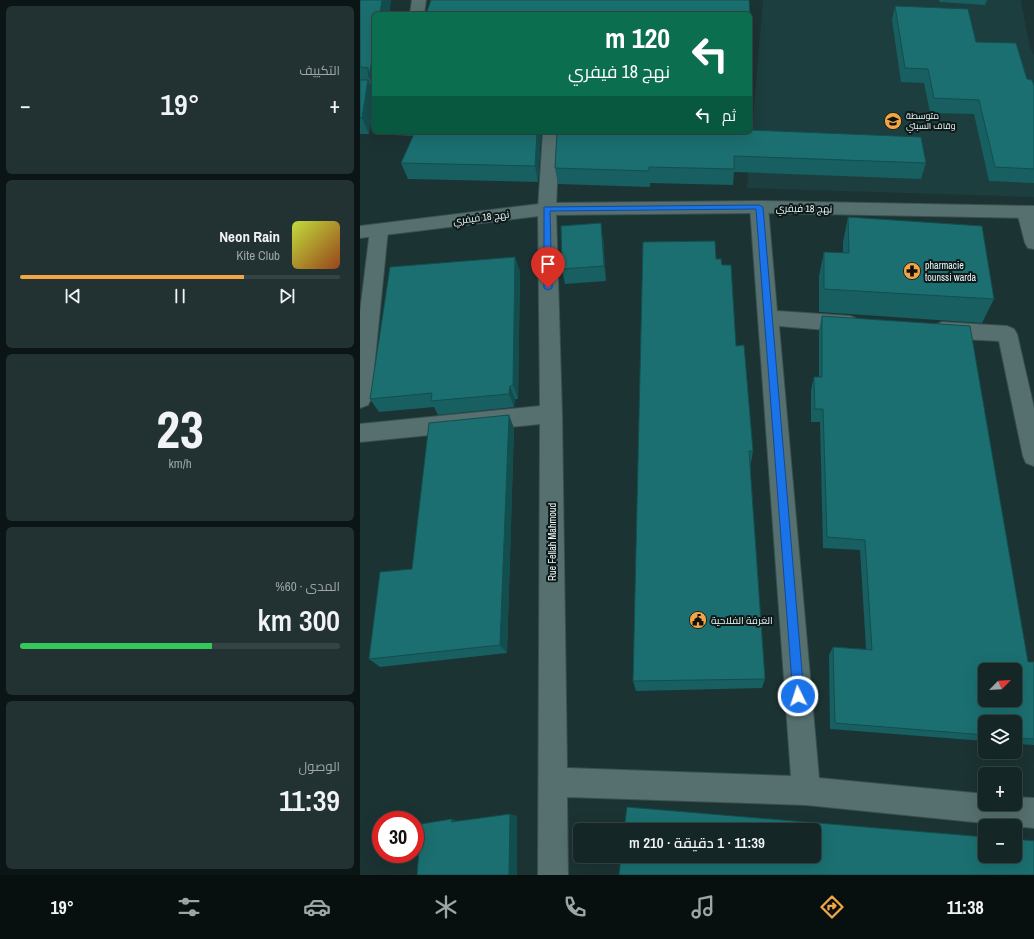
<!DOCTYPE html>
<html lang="ar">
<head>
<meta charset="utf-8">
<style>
	:root { --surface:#152626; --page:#223232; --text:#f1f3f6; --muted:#9da5a7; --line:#344343; --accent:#f2a542 }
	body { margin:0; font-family:"Archivo Narrow",Cairo,sans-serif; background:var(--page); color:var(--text); direction:rtl; height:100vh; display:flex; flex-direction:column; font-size:15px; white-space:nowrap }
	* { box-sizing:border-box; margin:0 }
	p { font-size:13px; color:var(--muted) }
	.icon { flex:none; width:22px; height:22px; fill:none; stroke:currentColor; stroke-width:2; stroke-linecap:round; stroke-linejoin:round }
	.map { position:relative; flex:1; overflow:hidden; direction:ltr }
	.drawer { display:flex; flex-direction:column; gap:6px; padding:6px; background:#0c1515; width:360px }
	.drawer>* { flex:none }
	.hud { position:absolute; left:12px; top:12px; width:380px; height:122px; border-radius:6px; box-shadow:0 4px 16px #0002,0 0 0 1px var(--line); direction:rtl; background:#0b6e4f; color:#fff; overflow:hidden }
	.needle { width:26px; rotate:65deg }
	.buttons { position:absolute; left:618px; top:663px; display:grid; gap:8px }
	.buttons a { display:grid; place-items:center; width:44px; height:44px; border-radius:6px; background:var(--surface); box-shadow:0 4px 16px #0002,0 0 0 1px var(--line); font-size:20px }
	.speed { position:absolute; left:12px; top:811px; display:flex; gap:8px; font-size:20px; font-weight:700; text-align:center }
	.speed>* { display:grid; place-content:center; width:52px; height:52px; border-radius:50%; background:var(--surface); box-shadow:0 4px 16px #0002,0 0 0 1px var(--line); line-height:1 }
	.speed .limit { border:6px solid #d22; background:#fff; color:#111 }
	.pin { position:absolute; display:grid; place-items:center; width:34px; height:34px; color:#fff; margin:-41px -17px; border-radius:50% 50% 50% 0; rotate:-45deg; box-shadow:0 0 4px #0007 }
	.pin .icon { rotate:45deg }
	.me { position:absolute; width:44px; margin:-22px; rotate:356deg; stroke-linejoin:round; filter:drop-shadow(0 0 3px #0008) }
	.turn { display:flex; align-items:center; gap:14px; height:84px; padding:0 16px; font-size:18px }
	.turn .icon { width:52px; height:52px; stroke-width:2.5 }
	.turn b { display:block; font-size:28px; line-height:34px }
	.then { display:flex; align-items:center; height:38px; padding:0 16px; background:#0003; gap:8px; font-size:15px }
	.big { font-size:30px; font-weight:600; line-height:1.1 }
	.drawer .widget { flex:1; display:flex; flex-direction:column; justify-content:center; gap:6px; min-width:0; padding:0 14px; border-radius:6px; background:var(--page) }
	.drawer .dial { align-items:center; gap:0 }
	.dial b { font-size:52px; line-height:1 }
	.song { display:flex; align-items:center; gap:12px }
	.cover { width:48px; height:48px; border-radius:6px; background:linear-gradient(135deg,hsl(70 70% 55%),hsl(20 70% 35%)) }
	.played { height:4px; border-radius:2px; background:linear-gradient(90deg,var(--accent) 70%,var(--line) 70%) }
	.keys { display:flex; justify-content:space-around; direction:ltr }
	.heat { display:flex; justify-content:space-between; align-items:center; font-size:22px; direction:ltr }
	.charge { height:6px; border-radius:3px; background:linear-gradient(90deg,#34c759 60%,var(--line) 0) }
	.trip { position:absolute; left:213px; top:823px; width:248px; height:40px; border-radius:6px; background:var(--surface); box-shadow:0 4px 16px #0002,0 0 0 1px var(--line); font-weight:600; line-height:40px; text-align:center; direction:rtl }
	.tab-bar { display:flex; height:64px; justify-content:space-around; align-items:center; background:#080f0f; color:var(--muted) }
	.tab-bar .icon { width:28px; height:28px }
	.tab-bar .active { color:var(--accent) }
	.tab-bar b { font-size:18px; color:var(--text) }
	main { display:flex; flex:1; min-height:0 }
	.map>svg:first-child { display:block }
</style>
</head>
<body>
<main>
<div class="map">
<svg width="674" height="875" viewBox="0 0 674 875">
	<rect width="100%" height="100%" fill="#1c3333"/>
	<path fill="#1c3e3e" d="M403 0H661L670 48 674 55V197L387 188Z"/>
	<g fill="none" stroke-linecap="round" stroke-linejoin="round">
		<defs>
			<path id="minor" d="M52 0H66L64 14H50Z
				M183 132H199L196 209 202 414 207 768 431 776 390 207 393 203 399 201 405 203 408 207 417 311 490 316 497 319 500 324 497 329 490 332 419 326 459 778 625 794V804H655V797L674 798V828L446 805 207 797 208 875H178L180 424 0 442V424L180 406 178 209Z
				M666 206 672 208 674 211V249L668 248 665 243 657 212 660 208Z
				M19 224 25 226 28 230 11 399 8 405 0 408V312L10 230 13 226Z
				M582 322 647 326 654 329 657 334 674 408V466L666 463 663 456 639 341 582 338 575 335 572 330 575 325Z"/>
			<path id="secondary" d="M399 201 674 206V218L399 213 187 215 0 238V226L187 203Z"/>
		</defs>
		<use href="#minor" stroke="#3b5050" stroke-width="2"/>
		<use href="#secondary" stroke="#3b5050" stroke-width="2"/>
		<use href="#minor" fill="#566f6f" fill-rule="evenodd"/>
		<use href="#secondary" fill="#566f6f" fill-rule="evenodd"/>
	</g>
	<path fill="#175f60" d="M0 0H31L29 14H14L12 84H10L14 93V102L9 134H0Z
		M579 0H627L625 5 580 2Z
		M535 6 616 42 667 79 674 86V183L629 181 614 114 570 113 564 83 541 82 532 20Z
		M33 132H181L178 182 48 179 41 163 53 136 34 135Z
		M197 132 566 163 561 179 374 172 373 185 290 183V187L198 184 195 168Z
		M488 217 634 299 622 323 459 312V276L464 252 483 253V242Z
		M243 238 246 281 205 284 202 269Z
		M155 257 160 272 158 399H155L154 407 78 415 74 407 19 412 10 399Z
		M356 259 362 265 376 346 393 451 390 468 405 679 402 688 276 691 273 681Z
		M462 316 668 662H674V745L655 744V722H625V741L470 729 469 655 473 647 506 649 500 550 463 548 460 422H451V390L454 377H459V330Z
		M154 428 147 653 20 667 9 659 52 569Z"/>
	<path fill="#134e4e" d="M22 0H31L29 14H20Z
		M14 48V90L9 77Z
		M8 80 14 93V102L9 134 2 118Z
		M177 132H181L178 182 175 166Z
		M241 223 243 238 246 281 244 266Z
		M155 257 160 272 158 399 153 385Z
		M150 386 155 399 154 407 149 394Z
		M149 415 154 428 147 653 140 645Z
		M150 814 157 816V875H149Z
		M92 819 101 822H91Z"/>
	<path fill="#1b6f70" stroke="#134e4e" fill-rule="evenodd" d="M0 0H22L20 14H14V48L9 77 8 68 0 67Z
		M71 0H389L390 14H66Z
		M535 6 608 9 616 42 656 43 667 79 672 80 674 86V169L635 167 619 100 574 98 568 69 545 68Z
		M0 80H8L2 118H0Z
		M390 130 561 137 566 163 374 156V169L289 167V171L195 168 197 132H390Z
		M55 132H177L175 166 41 163Z
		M488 217 622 226 634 299 464 289V252L489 253Z
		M241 223 244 266 202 269 201 226Z
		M355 241 356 259H361L362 265H371L376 346 384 345 393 451H389L405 679 273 681 283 242Z
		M155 257 153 385 150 386 149 394 71 401 72 393 10 399 30 267Z
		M462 316 610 326 668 662H674V739L655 738V722H625V735L475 723 473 647 512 650 505 540 467 537 463 409H455L454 377H462ZM625 670H655V700H625Z
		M149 415 140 645 9 659 20 572 52 569 69 423Z
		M267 807 625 837V856H655V839L674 841V875H259L261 856H454V830H264Z
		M150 814 149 875H57L61 824 92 819 91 822Z"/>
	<path fill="#1a73e8" stroke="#114b97" d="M399 205 403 207 444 696 442 700 438 702 434 700 433 696 396 209 190 211 192 288 188 290 184 288V207Z"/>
	<defs>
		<symbol id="school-disc" viewBox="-11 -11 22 22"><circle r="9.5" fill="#f2a542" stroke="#0e1919"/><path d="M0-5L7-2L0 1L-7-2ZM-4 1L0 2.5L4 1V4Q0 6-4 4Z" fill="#111"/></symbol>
		<symbol id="pharmacy-disc" viewBox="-11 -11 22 22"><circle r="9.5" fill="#f2a542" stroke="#0e1919"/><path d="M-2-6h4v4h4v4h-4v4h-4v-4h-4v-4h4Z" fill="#111"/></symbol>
		<symbol id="civic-disc" viewBox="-11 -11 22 22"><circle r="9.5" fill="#f2a542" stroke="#0e1919"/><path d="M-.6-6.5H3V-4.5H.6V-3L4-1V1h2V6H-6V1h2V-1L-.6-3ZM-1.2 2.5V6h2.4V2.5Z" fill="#111"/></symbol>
	</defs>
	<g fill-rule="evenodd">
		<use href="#school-disc" x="523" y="111" width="20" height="20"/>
		<use href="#pharmacy-disc" x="542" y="261" width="20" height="20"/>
		<use href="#civic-disc" x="328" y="610" width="20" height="20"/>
	</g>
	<g text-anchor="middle" stroke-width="4" stroke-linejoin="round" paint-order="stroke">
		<g font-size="9" fill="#e9f7f7" stroke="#0e1919" text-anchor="start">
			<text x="546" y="119">متوسطة<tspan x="546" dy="10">وقاف السبتي</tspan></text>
		</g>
		<g font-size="10" fill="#e9f7f7" stroke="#0e1919">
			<text transform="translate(444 208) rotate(1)" y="4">نهج 18 فيفري</text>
			<text transform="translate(121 217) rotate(-7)" y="4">نهج 18 فيفري</text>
			<text transform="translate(192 542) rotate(-90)" y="4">Rue Fellah Mahmoud</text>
		</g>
		<g font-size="10" fill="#e9f7f7" stroke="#0e1919" text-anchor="start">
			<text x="565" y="269">pharmacie<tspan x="565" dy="12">tounssi warda</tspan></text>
			<text x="351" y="624">الغرفة الفلاحية</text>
		</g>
	</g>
</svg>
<div class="buttons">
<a><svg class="needle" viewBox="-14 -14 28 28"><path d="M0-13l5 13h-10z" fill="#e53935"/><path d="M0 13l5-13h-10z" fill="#9da5a7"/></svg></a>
<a><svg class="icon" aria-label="layers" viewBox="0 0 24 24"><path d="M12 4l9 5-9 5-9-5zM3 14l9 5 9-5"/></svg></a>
<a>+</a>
<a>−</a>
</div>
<div class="speed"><div class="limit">30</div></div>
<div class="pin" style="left:188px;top:288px;background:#d93025"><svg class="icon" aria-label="arrive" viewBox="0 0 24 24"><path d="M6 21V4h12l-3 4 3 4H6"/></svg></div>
<svg class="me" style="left:438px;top:696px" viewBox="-20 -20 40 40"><circle r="17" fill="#1a73e8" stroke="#fff" stroke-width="3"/><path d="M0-11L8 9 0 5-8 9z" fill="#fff"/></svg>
<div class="trip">11:39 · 1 دقيقة · 210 m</div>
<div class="hud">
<div class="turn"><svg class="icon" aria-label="left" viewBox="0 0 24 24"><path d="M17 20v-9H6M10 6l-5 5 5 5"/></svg><div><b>120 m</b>نهج 18 فيفري</div></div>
<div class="then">ثم<svg class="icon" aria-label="left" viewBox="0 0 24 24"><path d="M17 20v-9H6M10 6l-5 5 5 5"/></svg></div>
</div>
</div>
<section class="drawer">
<div class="widget"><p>التكييف</p>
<div class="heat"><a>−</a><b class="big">19°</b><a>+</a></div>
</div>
<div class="widget">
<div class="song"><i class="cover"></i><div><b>Neon Rain</b><p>Kite Club</p></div></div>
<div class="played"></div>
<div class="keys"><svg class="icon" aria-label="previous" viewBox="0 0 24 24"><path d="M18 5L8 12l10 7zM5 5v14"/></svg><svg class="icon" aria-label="pause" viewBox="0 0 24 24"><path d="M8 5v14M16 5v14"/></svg><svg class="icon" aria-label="next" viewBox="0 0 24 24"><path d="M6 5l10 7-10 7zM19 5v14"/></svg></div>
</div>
<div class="widget dial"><b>23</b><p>km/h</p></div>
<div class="widget"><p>المدى · 60%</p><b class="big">300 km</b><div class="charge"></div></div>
<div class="widget"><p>الوصول</p><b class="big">11:39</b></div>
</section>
</main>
<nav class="tab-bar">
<b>11:38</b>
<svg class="icon active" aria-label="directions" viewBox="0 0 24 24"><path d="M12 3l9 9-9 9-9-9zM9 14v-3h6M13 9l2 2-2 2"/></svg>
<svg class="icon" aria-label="music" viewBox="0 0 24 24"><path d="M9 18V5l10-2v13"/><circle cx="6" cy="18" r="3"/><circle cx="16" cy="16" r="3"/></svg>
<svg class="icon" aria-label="phone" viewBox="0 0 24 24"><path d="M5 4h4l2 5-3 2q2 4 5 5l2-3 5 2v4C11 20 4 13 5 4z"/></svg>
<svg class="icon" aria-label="climate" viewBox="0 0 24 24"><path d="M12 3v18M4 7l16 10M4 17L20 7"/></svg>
<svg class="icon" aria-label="car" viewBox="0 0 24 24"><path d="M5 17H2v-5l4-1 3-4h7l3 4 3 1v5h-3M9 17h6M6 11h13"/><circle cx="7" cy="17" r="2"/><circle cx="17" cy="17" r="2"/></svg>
<svg class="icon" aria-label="filters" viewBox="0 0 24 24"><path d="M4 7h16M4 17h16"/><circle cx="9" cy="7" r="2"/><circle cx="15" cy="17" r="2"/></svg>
<b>19°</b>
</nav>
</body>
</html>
